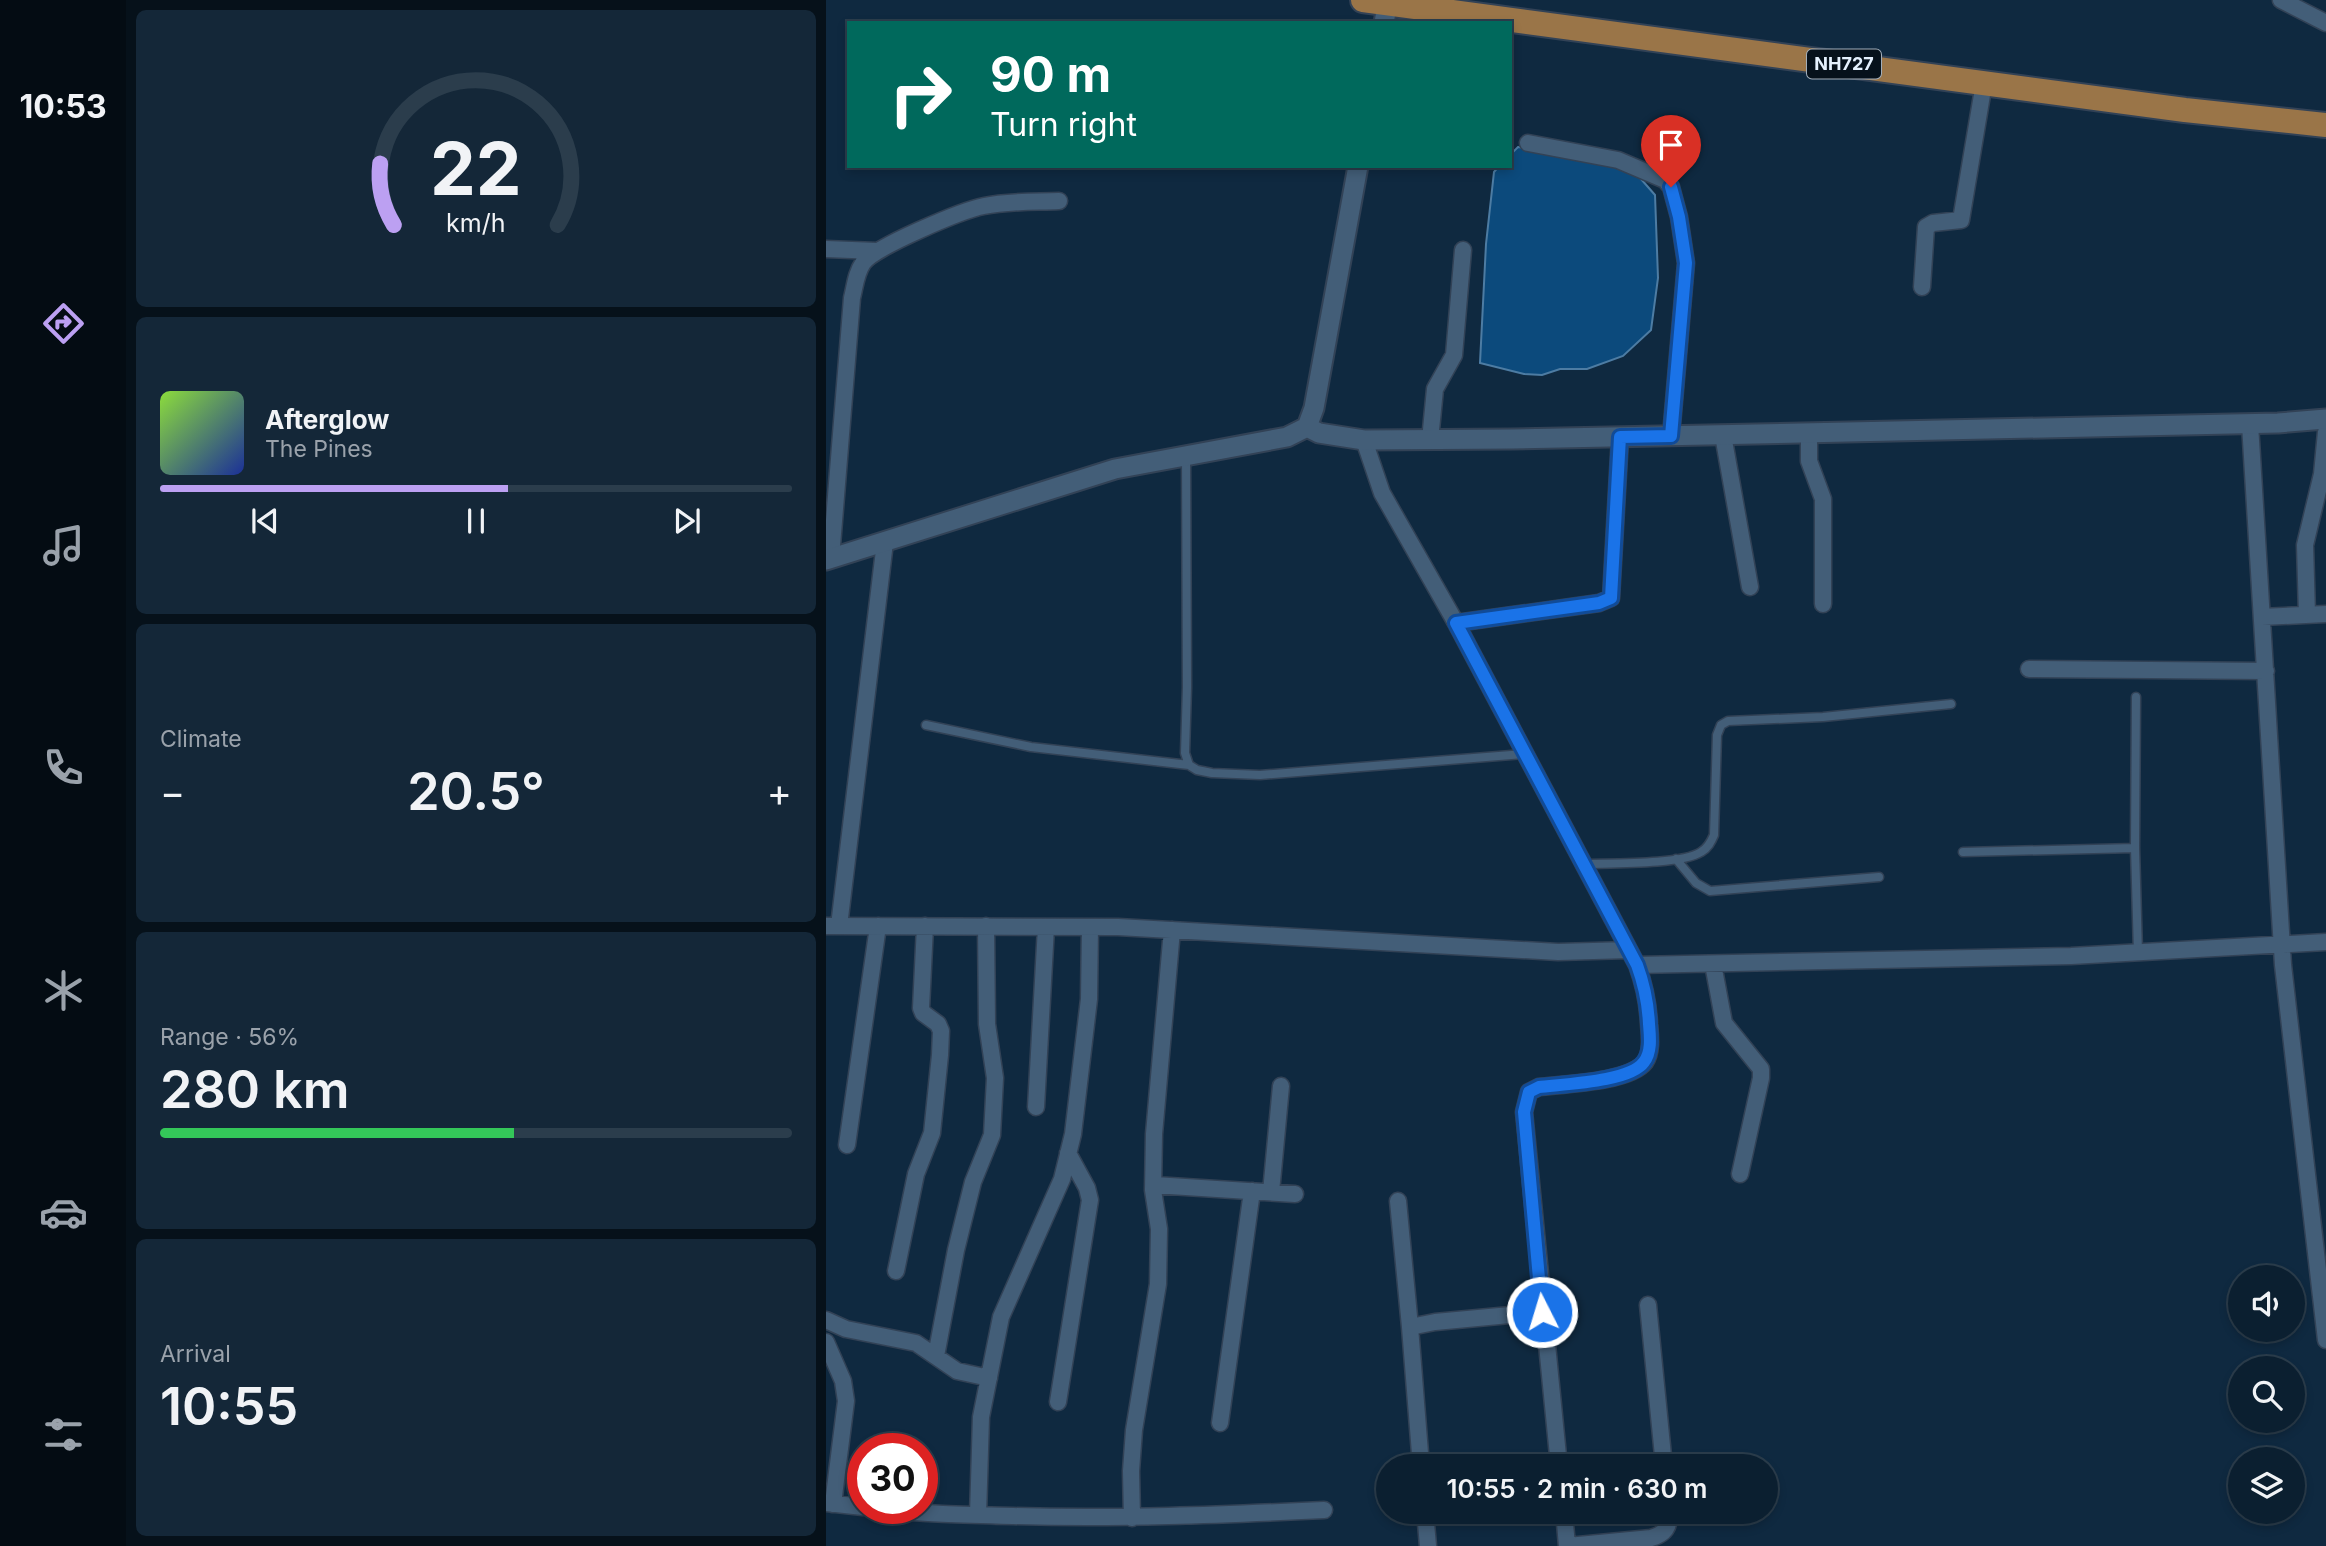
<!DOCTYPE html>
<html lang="en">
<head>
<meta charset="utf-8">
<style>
	:root { --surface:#0b1f30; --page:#142738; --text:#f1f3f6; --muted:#9aa2ab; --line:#2b3d4c; --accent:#bca0f2 }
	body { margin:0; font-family:Inter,sans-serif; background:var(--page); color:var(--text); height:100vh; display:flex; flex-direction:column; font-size:26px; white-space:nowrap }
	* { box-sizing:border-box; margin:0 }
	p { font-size:23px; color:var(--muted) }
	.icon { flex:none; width:38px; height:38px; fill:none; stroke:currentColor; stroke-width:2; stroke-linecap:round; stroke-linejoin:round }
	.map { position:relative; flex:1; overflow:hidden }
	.drawer { display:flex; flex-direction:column; gap:10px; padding:10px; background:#06111a; width:700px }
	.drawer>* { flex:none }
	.top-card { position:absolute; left:21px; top:21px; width:665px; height:147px; border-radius:0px; box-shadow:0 4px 10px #0003,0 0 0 2px var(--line); background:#00695c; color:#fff; overflow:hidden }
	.tools { position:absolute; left:1402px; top:1265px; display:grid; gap:14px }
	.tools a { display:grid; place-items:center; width:77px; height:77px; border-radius:50%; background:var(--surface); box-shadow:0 4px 10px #0003,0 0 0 2px var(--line); font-size:35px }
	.speed { position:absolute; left:21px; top:1433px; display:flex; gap:14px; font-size:35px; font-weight:700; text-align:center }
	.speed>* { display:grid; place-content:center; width:91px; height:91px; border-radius:50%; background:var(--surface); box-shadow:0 4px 10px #0003,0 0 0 2px var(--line); line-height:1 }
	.speed .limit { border:10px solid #d22; background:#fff; color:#111 }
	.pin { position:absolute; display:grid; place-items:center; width:60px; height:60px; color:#fff; margin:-72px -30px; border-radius:50% 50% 50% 0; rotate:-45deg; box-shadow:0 0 7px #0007 }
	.pin .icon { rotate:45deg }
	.me { position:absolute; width:77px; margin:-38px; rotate:355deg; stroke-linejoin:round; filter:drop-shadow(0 0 5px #0008) }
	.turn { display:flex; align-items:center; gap:24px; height:147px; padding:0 28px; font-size:32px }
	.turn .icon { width:91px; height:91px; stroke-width:2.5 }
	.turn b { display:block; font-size:49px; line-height:60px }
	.big { font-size:52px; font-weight:600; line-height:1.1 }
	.drawer .card { flex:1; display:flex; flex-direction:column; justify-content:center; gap:10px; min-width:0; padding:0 24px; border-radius:10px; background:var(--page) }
	.drawer .dial { align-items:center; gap:0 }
	.dial svg { height:182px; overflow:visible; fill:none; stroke:var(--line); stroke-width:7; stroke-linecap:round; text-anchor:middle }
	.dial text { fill:var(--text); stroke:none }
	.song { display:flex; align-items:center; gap:21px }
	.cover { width:84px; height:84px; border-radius:10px; background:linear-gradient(135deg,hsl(90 70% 55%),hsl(230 70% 35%)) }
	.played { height:7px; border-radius:4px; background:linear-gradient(90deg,var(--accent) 55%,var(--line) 55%) }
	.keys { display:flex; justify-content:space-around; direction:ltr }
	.heat { display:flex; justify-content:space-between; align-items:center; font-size:38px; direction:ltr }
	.charge { height:10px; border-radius:5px; background:linear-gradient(90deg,#34c759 56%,var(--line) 0) }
	.trip { position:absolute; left:550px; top:1454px; width:402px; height:70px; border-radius:35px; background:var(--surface); box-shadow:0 4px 10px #0003,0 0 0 2px var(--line); font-weight:600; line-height:70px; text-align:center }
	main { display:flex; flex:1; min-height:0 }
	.tabs { display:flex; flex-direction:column; width:126px; justify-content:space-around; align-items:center; background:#040c13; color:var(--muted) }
	.tabs .icon { width:49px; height:49px }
	.tabs .current { color:var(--accent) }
	.tabs b { font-size:32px; color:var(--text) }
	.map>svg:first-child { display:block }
</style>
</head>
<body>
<main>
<nav class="tabs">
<b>10:53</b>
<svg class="icon current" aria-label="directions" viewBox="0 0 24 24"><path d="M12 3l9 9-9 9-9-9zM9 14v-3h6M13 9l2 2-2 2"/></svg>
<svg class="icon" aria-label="music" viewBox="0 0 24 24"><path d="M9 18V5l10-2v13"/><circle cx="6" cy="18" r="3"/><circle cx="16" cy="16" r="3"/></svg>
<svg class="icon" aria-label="phone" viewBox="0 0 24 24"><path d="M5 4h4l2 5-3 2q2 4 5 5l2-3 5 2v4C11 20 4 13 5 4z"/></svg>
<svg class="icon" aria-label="climate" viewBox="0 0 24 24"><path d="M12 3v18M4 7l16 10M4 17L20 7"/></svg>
<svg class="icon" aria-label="car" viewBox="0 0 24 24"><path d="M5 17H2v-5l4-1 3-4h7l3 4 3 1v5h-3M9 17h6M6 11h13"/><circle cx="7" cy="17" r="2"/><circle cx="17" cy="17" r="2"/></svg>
<svg class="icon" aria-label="filters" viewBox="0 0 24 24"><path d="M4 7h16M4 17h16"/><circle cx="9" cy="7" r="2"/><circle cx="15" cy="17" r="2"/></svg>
</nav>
<section class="drawer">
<div class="card dial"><svg viewBox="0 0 100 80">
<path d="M14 69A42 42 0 1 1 86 69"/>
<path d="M14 69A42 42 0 0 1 8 42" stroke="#bca0f2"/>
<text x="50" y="56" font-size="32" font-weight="700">22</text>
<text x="50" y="72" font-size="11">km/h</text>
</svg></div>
<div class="card">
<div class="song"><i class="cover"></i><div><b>Afterglow</b><p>The Pines</p></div></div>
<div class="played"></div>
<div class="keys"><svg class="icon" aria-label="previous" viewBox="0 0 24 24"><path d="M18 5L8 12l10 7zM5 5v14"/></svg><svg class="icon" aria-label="pause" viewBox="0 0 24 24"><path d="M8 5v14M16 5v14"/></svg><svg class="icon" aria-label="next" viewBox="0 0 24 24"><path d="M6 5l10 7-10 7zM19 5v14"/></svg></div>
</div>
<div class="card"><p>Climate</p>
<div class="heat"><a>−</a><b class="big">20.5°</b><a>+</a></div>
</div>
<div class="card"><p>Range · 56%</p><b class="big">280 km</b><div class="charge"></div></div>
<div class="card"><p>Arrival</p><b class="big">10:55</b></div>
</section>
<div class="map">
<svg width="1500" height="1546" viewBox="0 0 1500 1546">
	<rect width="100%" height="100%" fill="#0f2940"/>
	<path fill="#0c4a7c" stroke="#4d7ca3" stroke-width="2" d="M692 147 749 155 808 171 829 195 832 278 825 330 797 356 761 369H734L716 375 698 374 654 363 660 244 668 172 673 166H684V155Z"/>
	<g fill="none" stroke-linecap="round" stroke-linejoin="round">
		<defs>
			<path id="service" d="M360 456 361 687 359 753 363 765 371 770 386 773 434 775 698 754
				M1310 697 1309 848 1312 953
				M100 725 205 747 363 765
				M1137 852 1309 848
				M850 859 870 883 884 891 1053 877
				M757 864C783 863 855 865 875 852 882 848 885 842 888 835L891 735 895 725 902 721 997 717 1125 704"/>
			<path id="minor" d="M1455 0 1500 23
				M702 143 792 160 839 180 845 187 853 217 860 263 845 436
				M0 249 51 251
				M1096 287 1100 227 1107 223 1135 220 1136 214 1158 83
				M1424 424 1457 965 1500 1340
				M983 433V461L997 499V604
				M897 435 924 587
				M538 440 556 493 630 623 811 965C818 984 822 1003 823 1024 824 1036 826 1052 819 1062 804 1082 738 1084 713 1087L703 1092 698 1112 733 1466
				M604 440 609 389 628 355 637 250
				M5 558 26 298C29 286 30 273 37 263 48 247 137 210 158 206 182 201 208 202 233 201
				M1481 615 1479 545 1496 474 1500 432
				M1436 617 1500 614
				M630 623 773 603 785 598 794 437
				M1203 669 1440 671
				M0 926 292 927 732 952 803 950
				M13 926 59 542
				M887 964 898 1023 935 1069V1078L914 1174
				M811 965 1245 956 1500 942
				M210 1107 220 927
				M21 1145 52 926
				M328 1185 469 1194
				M445 1192 455 1086
				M572 1201 584 1327
				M70 1271 90 1174 106 1133 114 1055 115 1031 112 1024 97 1013 95 1008 99 926
				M822 1305 838 1466
				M0 1320 20 1329 90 1343 131 1371 163 1378
				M0 1342 17 1381 20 1401 7 1504
				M110 1356 130 1250 147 1182 166 1135 169 1078 161 1024 160 926
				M232 1402 264 1200 261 1188 242 1153
				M394 1423 426 1191
				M595 1466 584 1327 609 1322 716 1312
				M0 1503 37 1507
				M47 1508C93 1514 140 1515 187 1516 291 1519 394 1515 498 1510
				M599 1512 602 1546
				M738 1512 741 1546
				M152 1515 155 1417 175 1317 236 1179 247 1134 263 999 264 927
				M306 1518 305 1471 308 1430 332 1284 333 1229 327 1190 328 1134 346 930
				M742 1546 825 1538C839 1534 844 1527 843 1512"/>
			<path id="tertiary" d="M558 23 562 0
				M481 427 493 433 538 440 686 439 1452 423 1500 419
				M0 560 289 469 461 437 481 427 488 408 532 166"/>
			<path id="trunk" d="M537 0 1359 110 1500 125"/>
		</defs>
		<use href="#service" stroke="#324256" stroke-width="11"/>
		<use href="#minor" stroke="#324256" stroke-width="19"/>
		<use href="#tertiary" stroke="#324256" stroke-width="23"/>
		<use href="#trunk" stroke="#324256" stroke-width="28"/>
		<use href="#service" stroke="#435e78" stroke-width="8"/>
		<use href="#minor" stroke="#435e78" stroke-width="16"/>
		<use href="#tertiary" stroke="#435e78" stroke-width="19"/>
		<use href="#trunk" stroke="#9a7548" stroke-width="24"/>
	</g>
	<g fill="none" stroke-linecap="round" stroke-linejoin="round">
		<defs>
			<path id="route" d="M716 1312 698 1112 703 1092 713 1087C737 1084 804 1082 818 1062 826 1052 824 1036 823 1024 822 1003 818 984 811 965L630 623 773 603 785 598 794 437 845 436 860 263 853 217 845 187"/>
		</defs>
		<use href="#route" stroke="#114b97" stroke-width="18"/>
		<use href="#route" stroke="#1a73e8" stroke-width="12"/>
	</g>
	<g text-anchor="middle" stroke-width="5" stroke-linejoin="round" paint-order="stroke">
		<rect fill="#06111b" stroke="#a2aeba" stroke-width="2" x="981" y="49.5" width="74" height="29" rx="5"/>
		<g font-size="18" font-weight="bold" fill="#e5f1fe">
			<text x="1018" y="70">NH727</text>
		</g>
	</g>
</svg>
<div class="tools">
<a><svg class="icon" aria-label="sound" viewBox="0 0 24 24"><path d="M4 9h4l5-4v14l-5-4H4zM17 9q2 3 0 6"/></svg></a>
<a><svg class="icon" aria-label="search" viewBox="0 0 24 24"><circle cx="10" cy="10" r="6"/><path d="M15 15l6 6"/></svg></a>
<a><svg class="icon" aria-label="layers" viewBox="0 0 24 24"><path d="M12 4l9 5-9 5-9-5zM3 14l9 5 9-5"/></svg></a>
</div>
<div class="speed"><div class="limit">30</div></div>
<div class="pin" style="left:845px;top:187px;background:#d93025"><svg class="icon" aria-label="arrive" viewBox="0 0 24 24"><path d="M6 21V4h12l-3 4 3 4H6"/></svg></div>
<svg class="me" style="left:716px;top:1312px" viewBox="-20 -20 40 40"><circle r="17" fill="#1a73e8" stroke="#fff" stroke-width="3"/><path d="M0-11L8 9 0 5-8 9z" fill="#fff"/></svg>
<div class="trip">10:55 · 2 min · 630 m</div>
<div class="top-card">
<div class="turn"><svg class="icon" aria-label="right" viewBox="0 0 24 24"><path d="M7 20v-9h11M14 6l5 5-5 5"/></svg><div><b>90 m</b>Turn right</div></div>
</div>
</div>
</main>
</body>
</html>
